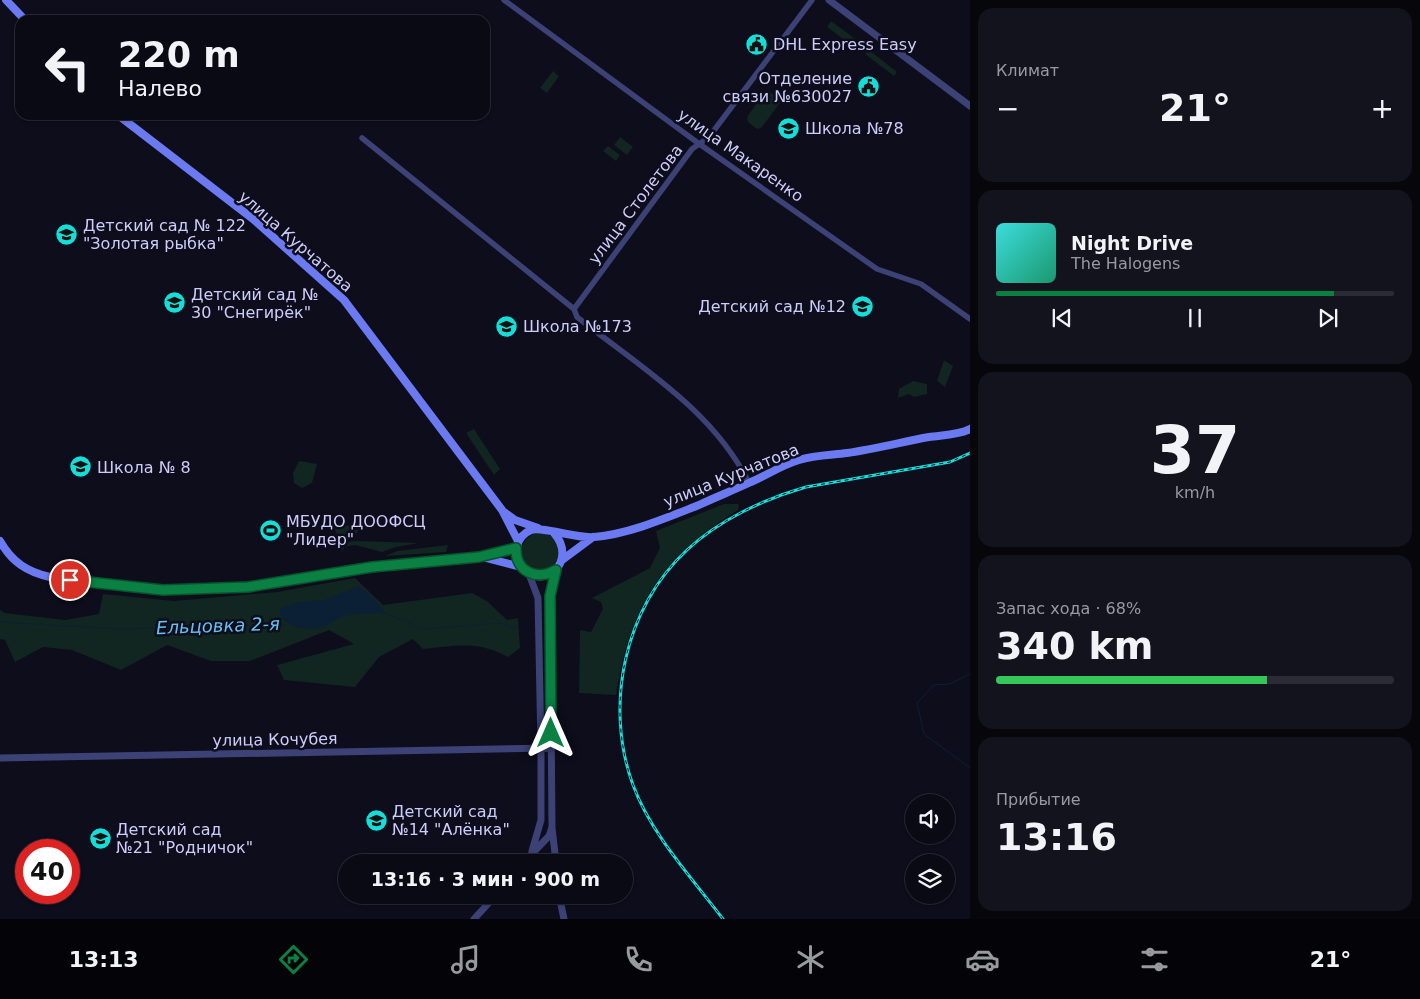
<!DOCTYPE html>
<html lang="ru">
<head>
<meta charset="utf-8">
<style>
	:root { --surface:#0a0a14; --page:#13131d; --text:#f1f3f6; --muted:#999aa0; --line:#2a2b34; --accent:#0b8043 }
	body { margin:0; font-family:"DejaVu Sans",sans-serif; background:var(--page); color:var(--text); height:100vh; display:flex; flex-direction:column; font-size:19px; white-space:nowrap }
	* { box-sizing:border-box; margin:0 }
	p { font-size:16px; color:var(--muted) }
	.icon { flex:none; width:28px; height:28px; fill:none; stroke:currentColor; stroke-width:2; stroke-linecap:round; stroke-linejoin:round }
	.map { position:relative; flex:1; overflow:hidden }
	.side { display:flex; flex-direction:column; gap:8px; padding:8px; background:#06060b; width:450px }
	.side>* { flex:none }
	.guide { position:absolute; left:15px; top:15px; width:475px; height:105px; border-radius:15px; box-shadow:0 1px 4px #0004,0 0 0 1px var(--line); background:#0a0a14; color:var(--text); overflow:hidden }
	.buttons { position:absolute; left:905px; top:794px; display:grid; gap:10px }
	.buttons a { display:grid; place-items:center; width:50px; height:50px; border-radius:50%; background:var(--surface); box-shadow:0 1px 4px #0004,0 0 0 1px var(--line); font-size:25px }
	.speed { position:absolute; left:15px; top:839px; display:flex; gap:10px; font-size:25px; font-weight:700; text-align:center }
	.speed>* { display:grid; place-content:center; width:65px; height:65px; border-radius:50%; background:var(--surface); box-shadow:0 1px 4px #0004,0 0 0 1px var(--line); line-height:1 }
	.speed .limit { border:8px solid #d22; background:#fff; color:#111 }
	.pin { position:absolute; display:grid; place-items:center; width:42px; height:42px; color:#fff; margin:-21px; border:2px solid #fff; border-radius:50%; box-shadow:0 1px 5px #0007 }
	.me { position:absolute; width:55px; margin:-28px; rotate:0deg; stroke-linejoin:round; filter:drop-shadow(0 0 4px #0008) }
	.turn { display:flex; align-items:center; gap:18px; height:105px; padding:0 20px; font-size:22px }
	.turn .icon { width:65px; height:65px; stroke-width:2.5 }
	.turn b { display:block; font-size:35px; line-height:42px }
	.big { font-size:38px; font-weight:800; line-height:1.1 }
	.side .card { flex:1; display:flex; flex-direction:column; justify-content:center; gap:8px; min-width:0; padding:0 18px; border-radius:15px; background:var(--page) }
	.side .dial { align-items:center; gap:0 }
	.dial b { font-size:65px; line-height:1 }
	.song { display:flex; align-items:center; gap:15px }
	.cover { width:60px; height:60px; border-radius:8px; background:linear-gradient(135deg,hsl(180 70% 55%),hsl(160 70% 35%)) }
	.played { height:5px; border-radius:2px; background:linear-gradient(90deg,var(--accent) 85%,var(--line) 85%) }
	.keys { display:flex; justify-content:space-around; direction:ltr }
	.heat { display:flex; justify-content:space-between; align-items:center; font-size:28px; direction:ltr }
	.charge { height:8px; border-radius:4px; background:linear-gradient(90deg,#34c759 68%,var(--line) 0) }
	.trip { position:absolute; left:338px; top:854px; width:295px; height:50px; border-radius:25px; background:var(--surface); box-shadow:0 1px 4px #0004,0 0 0 1px var(--line); font-weight:800; line-height:50px; text-align:center }
	.dock { display:flex; height:80px; justify-content:space-around; align-items:center; background:#040408; color:var(--muted) }
	.dock .icon { width:35px; height:35px }
	.dock .selected { color:var(--accent) }
	.dock b { font-size:22px; color:var(--text) }
	main { display:flex; flex:1; min-height:0 }
	.map>svg:first-child { display:block }
</style>
</head>
<body>
<main>
<div class="map">
<svg width="970" height="919" viewBox="0 0 970 919">
	<rect width="100%" height="100%" fill="#0d0d1b"/>
	<path fill="#112521" d="M831 21 862 44 858 50 827 27Z
		M869 50 897 72 894 76 865 54Z
		M553 71 559 76 547 93 540 88Z
		M770 92 779 98 780 103 761 128 757 129 748 122 747 117 764 93Z
		M620 137 633 147 627 155 614 145Z
		M608 146 620 155 616 161 603 151Z
		M944 360 953 366 945 387 937 381Z
		M913 381 927 384V394L914 397 909 394 898 398 899 389Z
		M474 429 500 469 494 475 466 433Z
		M299 461 317 464 312 483 302 488 294 483 293 473Z
		M724 504H739L738 510C661 557 630 607 616 695L579 693 580 630 591 632 603 609 601 602 592 598 650 568 660 548 656 531Z
		M361 524 357 533 337 535 334 527Z
		M521 552a19 19 0 1 1 38 0a19 19 0 1 1-38 0Z
		M358 541 419 543 396 547 382 552 355 545 344 547 342 553 340 542Z
		M448 545 446 552 385 556 397 551Z
		M355 578 383 605 472 593 487 601 507 620 518 618 520 648 508 657C477 640 456 646 423 649L413 639 379 657 355 687 284 680 277 665 354 644 329 630 250 661H211L167 645 121 670 72 650 43 647 15 662 5 640 0 639V610L5 613 65 620 99 614 103 594 174 601 277 592Z"/>
	<path fill="#0c2035" d="M359 586 376 601 386 614C372 614 357 613 344 616 336 618 330 624 323 627 306 632 283 628 279 609L298 602 325 600Z"/>
	<g fill="none" stroke-linecap="round" stroke-linejoin="round">
		<path stroke="#0c2035" stroke-width="1" d="M387 614 424 629 499 623 516 628
			M0 622 119 629 286 625
			M970 674 950 684 934 685 917 703 924 734 970 768"/>
		<path stroke="#3c4176" stroke-width="5.5" d="M504 0 698 143 877 269 921 284 970 319
			M362 138 574 309 577 317C639 366 713 410 749 483
			M574 309 692 149 709 137 812 0"/>
		<path stroke="#3c4176" stroke-width="7" d="M829 0 970 106
			M529 574 538 598 541 748V820L532 851
			M0 758 551 748
			M552 828 556 862
			M524 862 549 836 552 827 550 596 556 570
			M559 895 564 919
			M474 919 496 895"/>
		<path stroke="#6c7af1" stroke-width="8" d="M6 0 25 20
			M118 115 253 219 344 300 502 510 518 541
			M504 512 515 520 538 528
			M554 533C578 560 545 592 522 568 511 556 516 536 531 530 542 526 577 539 594 537 629 534 666 518 699 505 716 497 734 490 751 482 767 475 782 465 799 460 814 455 831 455 847 453 875 449 902 442 929 437 942 435 959 435 970 429
			M0 541C12 562 27 572 50 577L163 590 248 587 372 567 479 557 516 548
			M486 558 521 567
			M562 560 593 537"/>
		<defs>
			<path id="rail" d="M723 919C691 877 651 834 633 785 604 706 624 608 687 550 719 520 764 499 806 487L950 462 970 453"/>
		</defs>
		<use href="#rail" stroke="#15ded8" stroke-width="3"/>
		<use href="#rail" stroke="#0d0d1b" stroke-width="1" stroke-dasharray="4" stroke-linecap="butt"/>
	</g>
	<g fill="none" stroke-linecap="round" stroke-linejoin="round">
		<defs>
			<path id="route" d="M70 580 163 590 248 587 372 567 479 557 516 548C515 572 537 581 556 570L550 596 551 733"/>
		</defs>
		<use href="#route" stroke="#07532c" stroke-width="12"/>
		<use href="#route" stroke="#0b8043" stroke-width="9"/>
	</g>
	<defs>
		<symbol id="civic-disc" viewBox="-11 -11 22 22"><circle r="9.5" fill="#15ded8" stroke="#0d0d1b"/><path d="M-.6-6.5H3V-4.5H.6V-3L4-1V1h2V6H-6V1h2V-1L-.6-3ZM-1.2 2.5V6h2.4V2.5Z" fill="#111"/></symbol>
		<symbol id="school-disc" viewBox="-11 -11 22 22"><circle r="9.5" fill="#15ded8" stroke="#0d0d1b"/><path d="M0-5L7-2L0 1L-7-2ZM-4 1L0 2.5L4 1V4Q0 6-4 4Z" fill="#111"/></symbol>
		<symbol id="stadium-disc" viewBox="-11 -11 22 22"><circle r="9.5" fill="#15ded8" stroke="#0d0d1b"/><path d="M0-5a6.5 5 0 1 0 0 10a6.5 5 0 1 0 0-10ZM-3.5-1.8h7v3.6h-7Z" fill="#111"/></symbol>
	</defs>
	<g fill-rule="evenodd">
		<use href="#civic-disc" x="744" y="32" width="25" height="25"/>
		<use href="#civic-disc" x="856" y="74" width="25" height="25"/>
		<use href="#school-disc" x="776" y="116" width="25" height="25"/>
		<use href="#school-disc" x="54" y="222" width="25" height="25"/>
		<use href="#school-disc" x="162" y="290" width="25" height="25"/>
		<use href="#school-disc" x="850" y="294" width="25" height="25"/>
		<use href="#school-disc" x="494" y="314" width="25" height="25"/>
		<use href="#school-disc" x="68" y="454" width="25" height="25"/>
		<use href="#stadium-disc" x="258" y="518" width="25" height="25"/>
		<use href="#school-disc" x="364" y="808" width="25" height="25"/>
		<use href="#school-disc" x="88" y="826" width="25" height="25"/>
	</g>
	<g text-anchor="middle" stroke-width="5" stroke-linejoin="round" paint-order="stroke">
		<g font-size="16" fill="#cccdfa" stroke="#0d0d1b" text-anchor="start">
			<text x="773" y="50">DHL Express Easy</text>
			<text x="852" y="84" text-anchor="end">Отделение<tspan x="852" dy="18">связи №630027</tspan></text>
			<text x="805" y="134">Школа №78</text>
			<text x="83" y="231">Детский сад № 122<tspan x="83" dy="18">"Золотая рыбка"</tspan></text>
			<text x="191" y="300">Детский сад №<tspan x="191" dy="18">30 "Снегирёк"</tspan></text>
			<text x="846" y="312" text-anchor="end">Детский сад №12</text>
			<text x="523" y="332">Школа №173</text>
			<text x="97" y="473">Школа № 8</text>
			<text x="286" y="527">МБУДО ДООФСЦ<tspan x="286" dy="18">"Лидер"</tspan></text>
			<text x="392" y="817">Детский сад<tspan x="392" dy="18">№14 "Алёнка"</tspan></text>
			<text x="116" y="835">Детский сад<tspan x="116" dy="18">№21 "Родничок"</tspan></text>
		</g>
		<g font-size="16" fill="#cccdfa" stroke="#0d0d1b">
			<text transform="translate(741 155) rotate(35)" y="6">улица Макаренко</text>
			<text transform="translate(635 204) rotate(-53)" y="6">улица Столетова</text>
			<text transform="translate(296 241) rotate(41)" y="6">улица Курчатова</text>
			<text transform="translate(731 475) rotate(-22)" y="6">улица Курчатова</text>
			<text transform="translate(275 739) rotate(-1)" y="6">улица Кочубея</text>
		</g>
		<g font-size="18" font-style="italic" fill="#64c1f1" stroke="#0d0d1b">
			<text transform="translate(218 626) rotate(-2)" y="6">Ельцовка 2-я</text>
		</g>
	</g>
</svg>
<div class="buttons">
<a><svg class="icon" aria-label="sound" viewBox="0 0 24 24"><path d="M4 9h4l5-4v14l-5-4H4zM17 9q2 3 0 6"/></svg></a>
<a><svg class="icon" aria-label="layers" viewBox="0 0 24 24"><path d="M12 4l9 5-9 5-9-5zM3 14l9 5 9-5"/></svg></a>
</div>
<div class="speed"><div class="limit">40</div></div>
<div class="pin" style="left:70px;top:580px;background:#d93025"><svg class="icon" aria-label="arrive" viewBox="0 0 24 24"><path d="M6 21V4h12l-3 4 3 4H6"/></svg></div>
<svg class="me" style="left:551px;top:733px" viewBox="-20 -20 40 40"><path d="M0-17L14 15 0 8-14 15z" fill="#0b8043" stroke="#fff" stroke-width="4"/></svg>
<div class="trip">13:16 · 3 мин · 900 m</div>
<div class="guide">
<div class="turn"><svg class="icon" aria-label="left" viewBox="0 0 24 24"><path d="M17 20v-9H6M10 6l-5 5 5 5"/></svg><div><b>220 m</b>Налево</div></div>
</div>
</div>
<section class="side">
<div class="card"><p>Климат</p>
<div class="heat"><a>−</a><b class="big">21°</b><a>+</a></div>
</div>
<div class="card">
<div class="song"><i class="cover"></i><div><b>Night Drive</b><p>The Halogens</p></div></div>
<div class="played"></div>
<div class="keys"><svg class="icon" aria-label="previous" viewBox="0 0 24 24"><path d="M18 5L8 12l10 7zM5 5v14"/></svg><svg class="icon" aria-label="pause" viewBox="0 0 24 24"><path d="M8 5v14M16 5v14"/></svg><svg class="icon" aria-label="next" viewBox="0 0 24 24"><path d="M6 5l10 7-10 7zM19 5v14"/></svg></div>
</div>
<div class="card dial"><b>37</b><p>km/h</p></div>
<div class="card"><p>Запас хода · 68%</p><b class="big">340 km</b><div class="charge"></div></div>
<div class="card"><p>Прибытие</p><b class="big">13:16</b></div>
</section>
</main>
<nav class="dock">
<b>13:13</b>
<svg class="icon selected" aria-label="directions" viewBox="0 0 24 24"><path d="M12 3l9 9-9 9-9-9zM9 14v-3h6M13 9l2 2-2 2"/></svg>
<svg class="icon" aria-label="music" viewBox="0 0 24 24"><path d="M9 18V5l10-2v13"/><circle cx="6" cy="18" r="3"/><circle cx="16" cy="16" r="3"/></svg>
<svg class="icon" aria-label="phone" viewBox="0 0 24 24"><path d="M5 4h4l2 5-3 2q2 4 5 5l2-3 5 2v4C11 20 4 13 5 4z"/></svg>
<svg class="icon" aria-label="climate" viewBox="0 0 24 24"><path d="M12 3v18M4 7l16 10M4 17L20 7"/></svg>
<svg class="icon" aria-label="car" viewBox="0 0 24 24"><path d="M5 17H2v-5l4-1 3-4h7l3 4 3 1v5h-3M9 17h6M6 11h13"/><circle cx="7" cy="17" r="2"/><circle cx="17" cy="17" r="2"/></svg>
<svg class="icon" aria-label="filters" viewBox="0 0 24 24"><path d="M4 7h16M4 17h16"/><circle cx="9" cy="7" r="2"/><circle cx="15" cy="17" r="2"/></svg>
<b>21°</b>
</nav>
</body>
</html>
